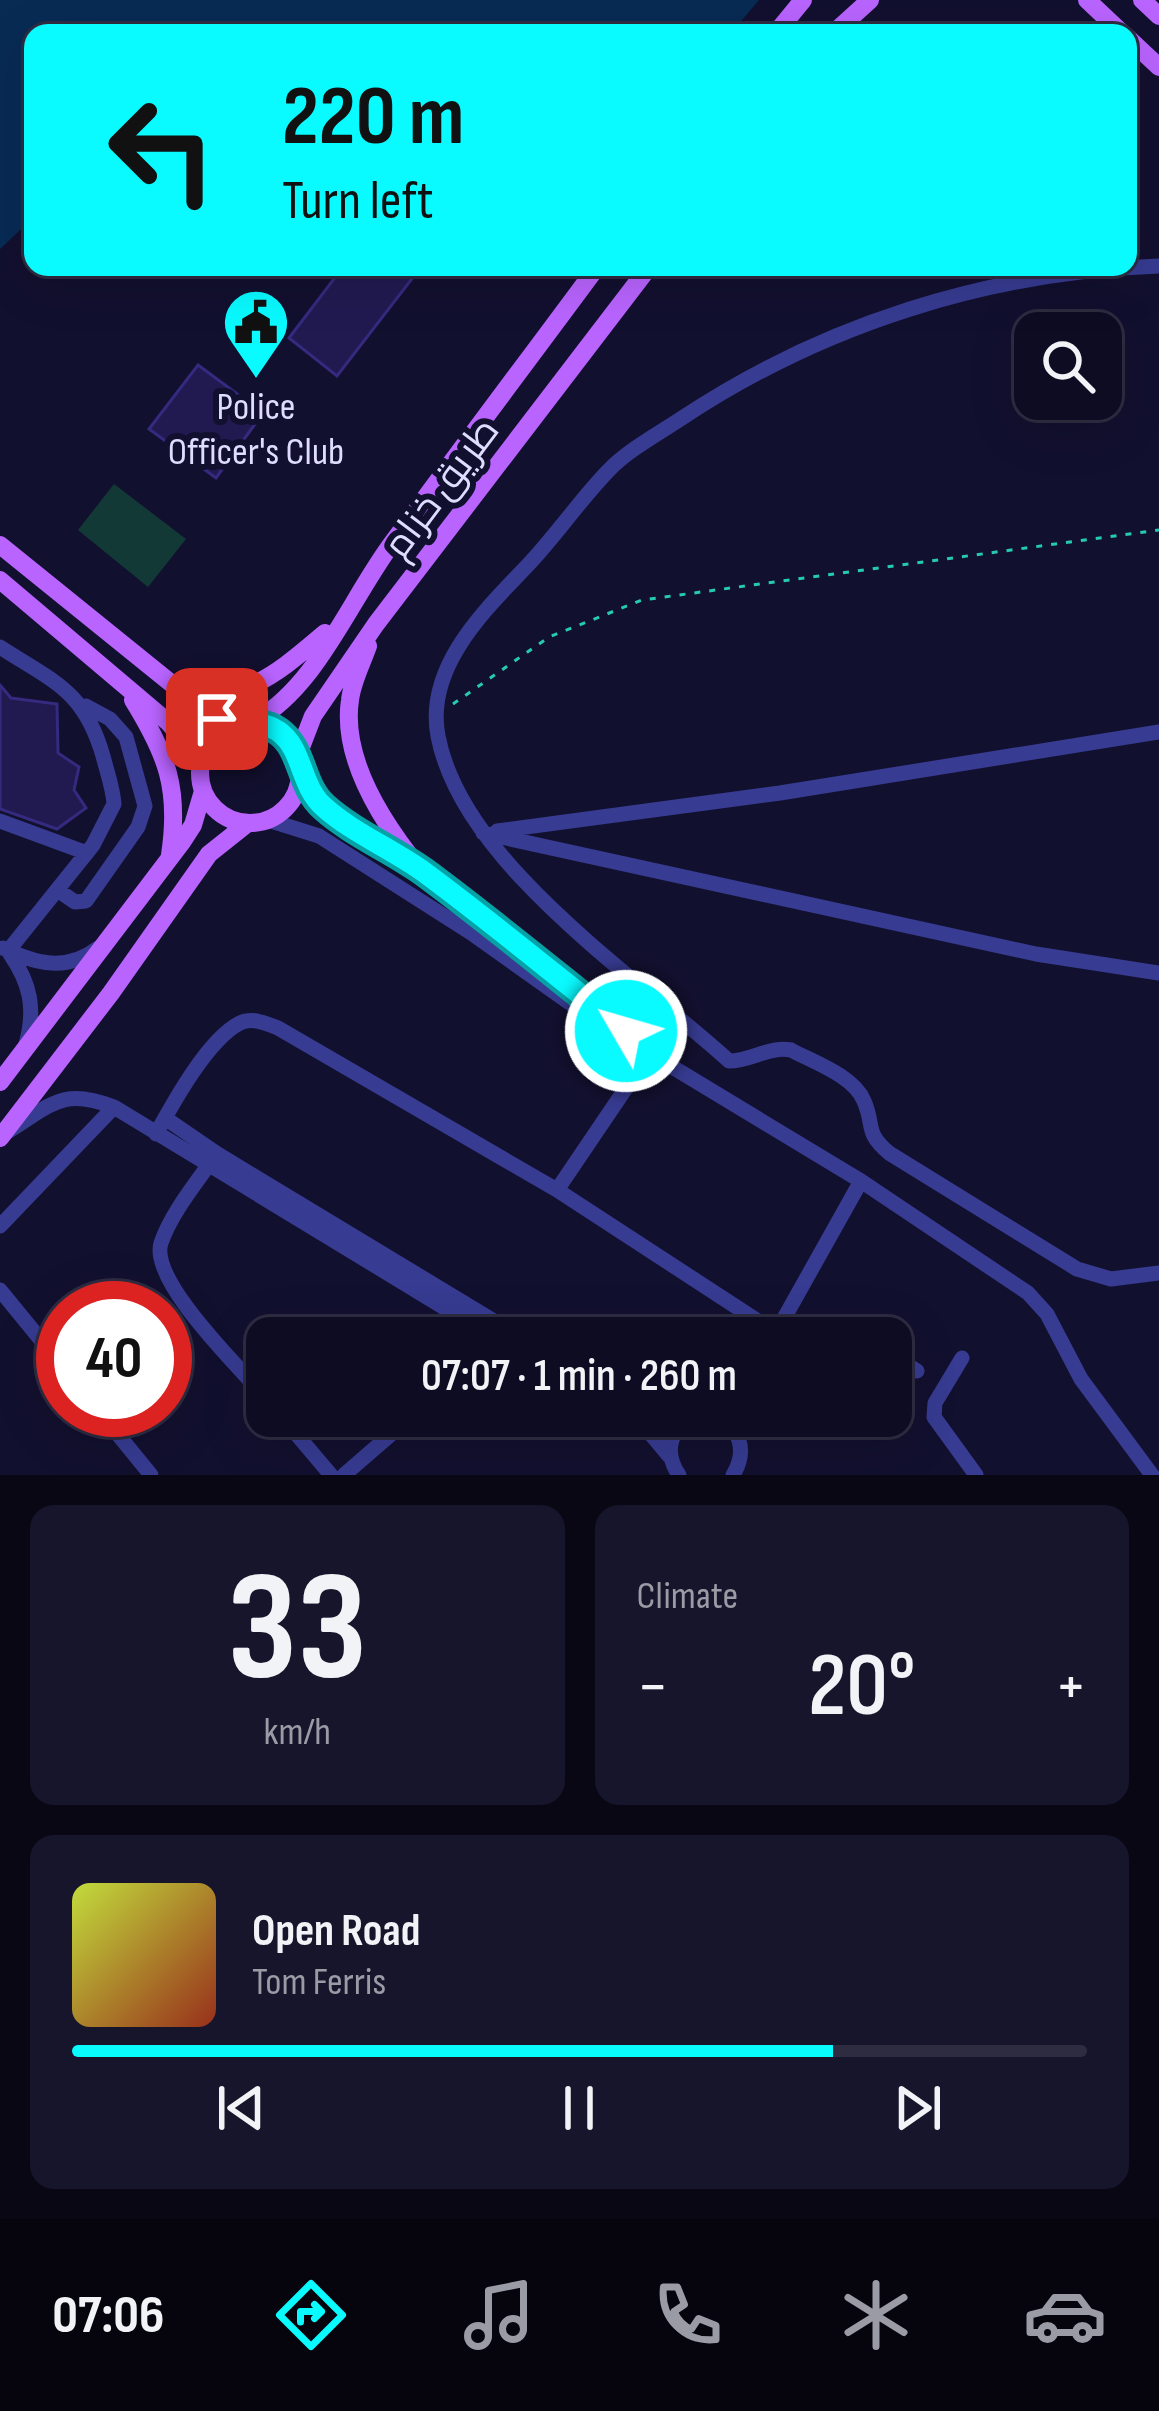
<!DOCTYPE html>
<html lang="en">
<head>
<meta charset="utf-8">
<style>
	:root { --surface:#0e0c23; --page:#17152b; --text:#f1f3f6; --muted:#9b9ba6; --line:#2e2c41; --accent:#09faff }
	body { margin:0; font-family:"Sofia Sans Condensed",Cairo,sans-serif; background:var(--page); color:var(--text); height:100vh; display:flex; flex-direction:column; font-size:45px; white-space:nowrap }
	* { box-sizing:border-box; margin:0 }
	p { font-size:39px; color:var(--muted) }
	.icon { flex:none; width:66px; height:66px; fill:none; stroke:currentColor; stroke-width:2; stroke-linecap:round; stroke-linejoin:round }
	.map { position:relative; height:1475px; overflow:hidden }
	.sheet { display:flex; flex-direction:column; gap:30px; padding:30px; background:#080713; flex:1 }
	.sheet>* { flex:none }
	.banner { position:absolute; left:24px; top:24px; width:1113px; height:252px; border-radius:24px; box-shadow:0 12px 48px #0002,0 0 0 3px var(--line); background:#09faff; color:#111; overflow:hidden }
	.buttons { position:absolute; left:1014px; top:312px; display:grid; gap:24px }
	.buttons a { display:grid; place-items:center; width:108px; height:108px; border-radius:24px; background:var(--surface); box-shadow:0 12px 48px #0002,0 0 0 3px var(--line); font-size:60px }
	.speed { position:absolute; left:36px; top:1281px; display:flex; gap:24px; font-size:60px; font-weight:700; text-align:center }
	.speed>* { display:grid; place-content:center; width:156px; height:156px; border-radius:50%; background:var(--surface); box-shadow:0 12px 48px #0002,0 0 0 3px var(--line); line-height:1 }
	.speed .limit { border:18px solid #d22; background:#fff; color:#111 }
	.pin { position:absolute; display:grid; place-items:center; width:102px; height:102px; color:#fff; margin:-51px; border-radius:24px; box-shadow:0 6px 18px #0006 }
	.me { position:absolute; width:132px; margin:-66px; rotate:308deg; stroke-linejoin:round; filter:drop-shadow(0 0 9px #0008) }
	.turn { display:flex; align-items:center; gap:42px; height:252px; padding:0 60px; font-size:54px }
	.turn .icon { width:156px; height:156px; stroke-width:2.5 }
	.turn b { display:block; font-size:84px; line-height:102px }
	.big { font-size:90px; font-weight:600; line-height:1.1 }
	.sheet .widget { flex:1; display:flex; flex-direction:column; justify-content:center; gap:18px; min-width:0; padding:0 42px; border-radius:24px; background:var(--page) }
	.sheet .dial { align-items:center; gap:0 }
	.dial b { font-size:156px; line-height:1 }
	.song { display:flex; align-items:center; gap:36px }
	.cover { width:144px; height:144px; border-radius:18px; background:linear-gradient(135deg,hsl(70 70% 55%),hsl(10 70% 35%)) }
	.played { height:12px; border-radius:6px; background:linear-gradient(90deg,var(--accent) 75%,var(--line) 75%) }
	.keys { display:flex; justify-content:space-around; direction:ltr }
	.heat { display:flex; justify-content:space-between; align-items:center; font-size:66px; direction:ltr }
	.sheet .tiles { flex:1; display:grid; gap:30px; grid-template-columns:1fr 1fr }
	.widget:last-child { grid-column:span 2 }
	.trip { position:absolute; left:246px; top:1317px; width:666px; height:120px; border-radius:24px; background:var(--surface); box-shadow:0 12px 48px #0002,0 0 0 3px var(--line); font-weight:600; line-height:120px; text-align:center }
	.dock { display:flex; height:192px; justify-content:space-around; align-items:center; background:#06050e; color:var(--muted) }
	.dock .icon { width:84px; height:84px }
	.dock .on { color:var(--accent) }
	.dock b { font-size:54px; color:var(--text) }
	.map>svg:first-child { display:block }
</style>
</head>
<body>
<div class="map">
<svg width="1159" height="1475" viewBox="0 0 1159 1475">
	<rect width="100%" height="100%" fill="#12102f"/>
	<path fill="#123935" d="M114 484 186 539 148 587 78 530Z"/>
	<path fill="#082b54" d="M0 0H759L731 33H33V218L0 249Z"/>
	<path fill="#211a51" stroke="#342a7f" stroke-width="3" d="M343 267H421L337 376 289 338Z
		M198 365 263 413 216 478 149 429Z
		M0 685 11 698 57 704 58 753 79 767 74 790 86 808 57 829 0 809Z"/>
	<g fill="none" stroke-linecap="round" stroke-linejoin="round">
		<path stroke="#26cab3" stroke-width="3" stroke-dasharray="6 9" stroke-linecap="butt" d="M453 704 549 637 642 600 1159 530"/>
		<path stroke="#373b91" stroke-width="15" d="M1159 266C989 272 824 324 682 418 658 434 628 450 608 471 579 501 555 537 526 567 483 612 425 668 438 736 462 863 637 977 729 1061 751 1061 769 1046 791 1050 813 1062 854 1076 864 1101 875 1126 864 1132 889 1153L1077 1269 1111 1279 1159 1273
			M0 647C54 682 84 690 103 756 107 772 113 788 114 804L93 845 8 951
			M301 775 318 802 334 815 421 870 630 1037
			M268 820 319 836 471 933 619 1038 636 1045 861 1181 1028 1293 1047 1314 1081 1379 1152 1475
			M0 821 87 853
			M497 831 780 793 1159 732
			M483 833 1036 954 1159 973
			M59 891 75 902 86 901 138 827 145 806 126 737 110 719 86 706
			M3 948C36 964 67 972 98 948
			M10 954C30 983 36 1008 26 1044
			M649 1054 557 1190 784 1338
			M165 1118 216 1153 522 1338
			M7 1132C52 1105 61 1087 114 1107L494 1338
			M156 1134C173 1103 208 1039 240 1023 252 1017 265 1023 278 1028L557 1190
			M215 1156C197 1182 171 1213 161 1243 149 1281 241 1369 267 1399
			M0 1226 114 1107
			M0 1290 63 1367
			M773 1338 861 1181
			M891 1355 917 1371
			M962 1358 935 1403 934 1417 976 1475
			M98 1410 151 1475
			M281 1416 331 1475
			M629 1416 644 1426 669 1456
			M712 1416C740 1425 748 1450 733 1475
			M344 1475 412 1416
			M679 1475C662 1450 671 1423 701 1416"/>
		<path stroke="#b964ff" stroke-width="18" d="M1087 0 1122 33
			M1142 0 1159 16
			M836 31 870 0
			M776 33 803 0
			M1128 38 1159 67
			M0 545 198 705 233 725
			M0 580 169 723 201 760
			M368 646C362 663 352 682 350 700 341 760 385 826 421 870
			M182 684C239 711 283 668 325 633
			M133 700C167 755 180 789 170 855
			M253 722C317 688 350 599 393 542 460 450 529 359 597 267
			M200 773a50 50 0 1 1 100 0a50 50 0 1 1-100 0Z
			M298 755 313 716 376 624 649 267
			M0 1082 182 842 193 825 203 791
			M0 1138 111 993 209 854 248 823"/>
	</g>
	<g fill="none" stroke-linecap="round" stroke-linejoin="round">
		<defs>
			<path id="route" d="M217 719C237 727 258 718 278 731 304 749 299 785 324 807 353 833 392 849 424 872 493 923 559 978 626 1031"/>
		</defs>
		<use href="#route" stroke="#06a2a6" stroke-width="30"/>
		<use href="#route" stroke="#09faff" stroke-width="21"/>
	</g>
	<defs>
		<symbol id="civic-pin" viewBox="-11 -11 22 30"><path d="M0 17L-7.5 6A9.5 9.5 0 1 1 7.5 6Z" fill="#09faff" stroke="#12102f"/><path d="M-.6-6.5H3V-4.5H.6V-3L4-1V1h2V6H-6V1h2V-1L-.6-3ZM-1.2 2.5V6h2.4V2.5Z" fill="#111"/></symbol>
	</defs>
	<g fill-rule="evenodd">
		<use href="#civic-pin" x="218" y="284" width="76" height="104"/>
	</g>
	<g text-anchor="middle" stroke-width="12" stroke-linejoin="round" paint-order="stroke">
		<g font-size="39" fill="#dfddff" stroke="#12102f">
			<text x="256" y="419">Police<tspan x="256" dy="45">Officer's Club</tspan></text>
		</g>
		<g font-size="39" fill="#dfddff" stroke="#12102f">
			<text transform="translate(440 487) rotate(-53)" y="14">طريق خزام</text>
		</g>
	</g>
</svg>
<div class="buttons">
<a><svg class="icon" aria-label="search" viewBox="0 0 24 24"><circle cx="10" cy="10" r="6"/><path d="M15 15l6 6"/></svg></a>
</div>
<div class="speed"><div class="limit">40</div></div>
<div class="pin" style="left:217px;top:719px;background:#d93025"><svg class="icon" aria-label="arrive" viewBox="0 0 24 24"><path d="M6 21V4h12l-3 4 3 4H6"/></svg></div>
<svg class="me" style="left:626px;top:1031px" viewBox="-20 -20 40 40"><circle r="17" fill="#09faff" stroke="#fff" stroke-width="3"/><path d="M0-11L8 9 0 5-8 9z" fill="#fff"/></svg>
<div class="trip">07:07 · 1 min · 260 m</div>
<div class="banner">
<div class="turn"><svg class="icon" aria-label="left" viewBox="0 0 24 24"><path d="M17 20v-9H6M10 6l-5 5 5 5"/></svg><div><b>220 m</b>Turn left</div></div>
</div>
</div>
<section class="sheet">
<div class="tiles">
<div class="widget dial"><b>33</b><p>km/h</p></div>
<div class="widget"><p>Climate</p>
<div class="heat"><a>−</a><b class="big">20°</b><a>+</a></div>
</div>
<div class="widget">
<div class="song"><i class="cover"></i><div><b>Open Road</b><p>Tom Ferris</p></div></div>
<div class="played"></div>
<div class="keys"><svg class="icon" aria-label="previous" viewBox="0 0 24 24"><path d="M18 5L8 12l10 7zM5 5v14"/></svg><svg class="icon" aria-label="pause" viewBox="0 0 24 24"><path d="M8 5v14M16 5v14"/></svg><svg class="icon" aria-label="next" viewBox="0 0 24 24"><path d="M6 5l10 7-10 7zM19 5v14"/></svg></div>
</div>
</div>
</section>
<nav class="dock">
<b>07:06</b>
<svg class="icon on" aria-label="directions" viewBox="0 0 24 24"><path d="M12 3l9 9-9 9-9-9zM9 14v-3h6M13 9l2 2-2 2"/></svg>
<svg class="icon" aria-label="music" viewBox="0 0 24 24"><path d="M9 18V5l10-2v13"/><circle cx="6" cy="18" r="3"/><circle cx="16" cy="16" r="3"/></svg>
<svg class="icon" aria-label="phone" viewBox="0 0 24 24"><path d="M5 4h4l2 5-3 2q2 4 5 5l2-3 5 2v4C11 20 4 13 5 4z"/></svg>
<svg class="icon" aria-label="climate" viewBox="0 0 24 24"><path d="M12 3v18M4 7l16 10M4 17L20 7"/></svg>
<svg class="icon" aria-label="car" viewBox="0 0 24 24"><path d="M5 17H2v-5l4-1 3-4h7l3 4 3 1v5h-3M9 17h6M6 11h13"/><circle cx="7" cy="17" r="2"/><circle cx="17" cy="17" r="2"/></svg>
</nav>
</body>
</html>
